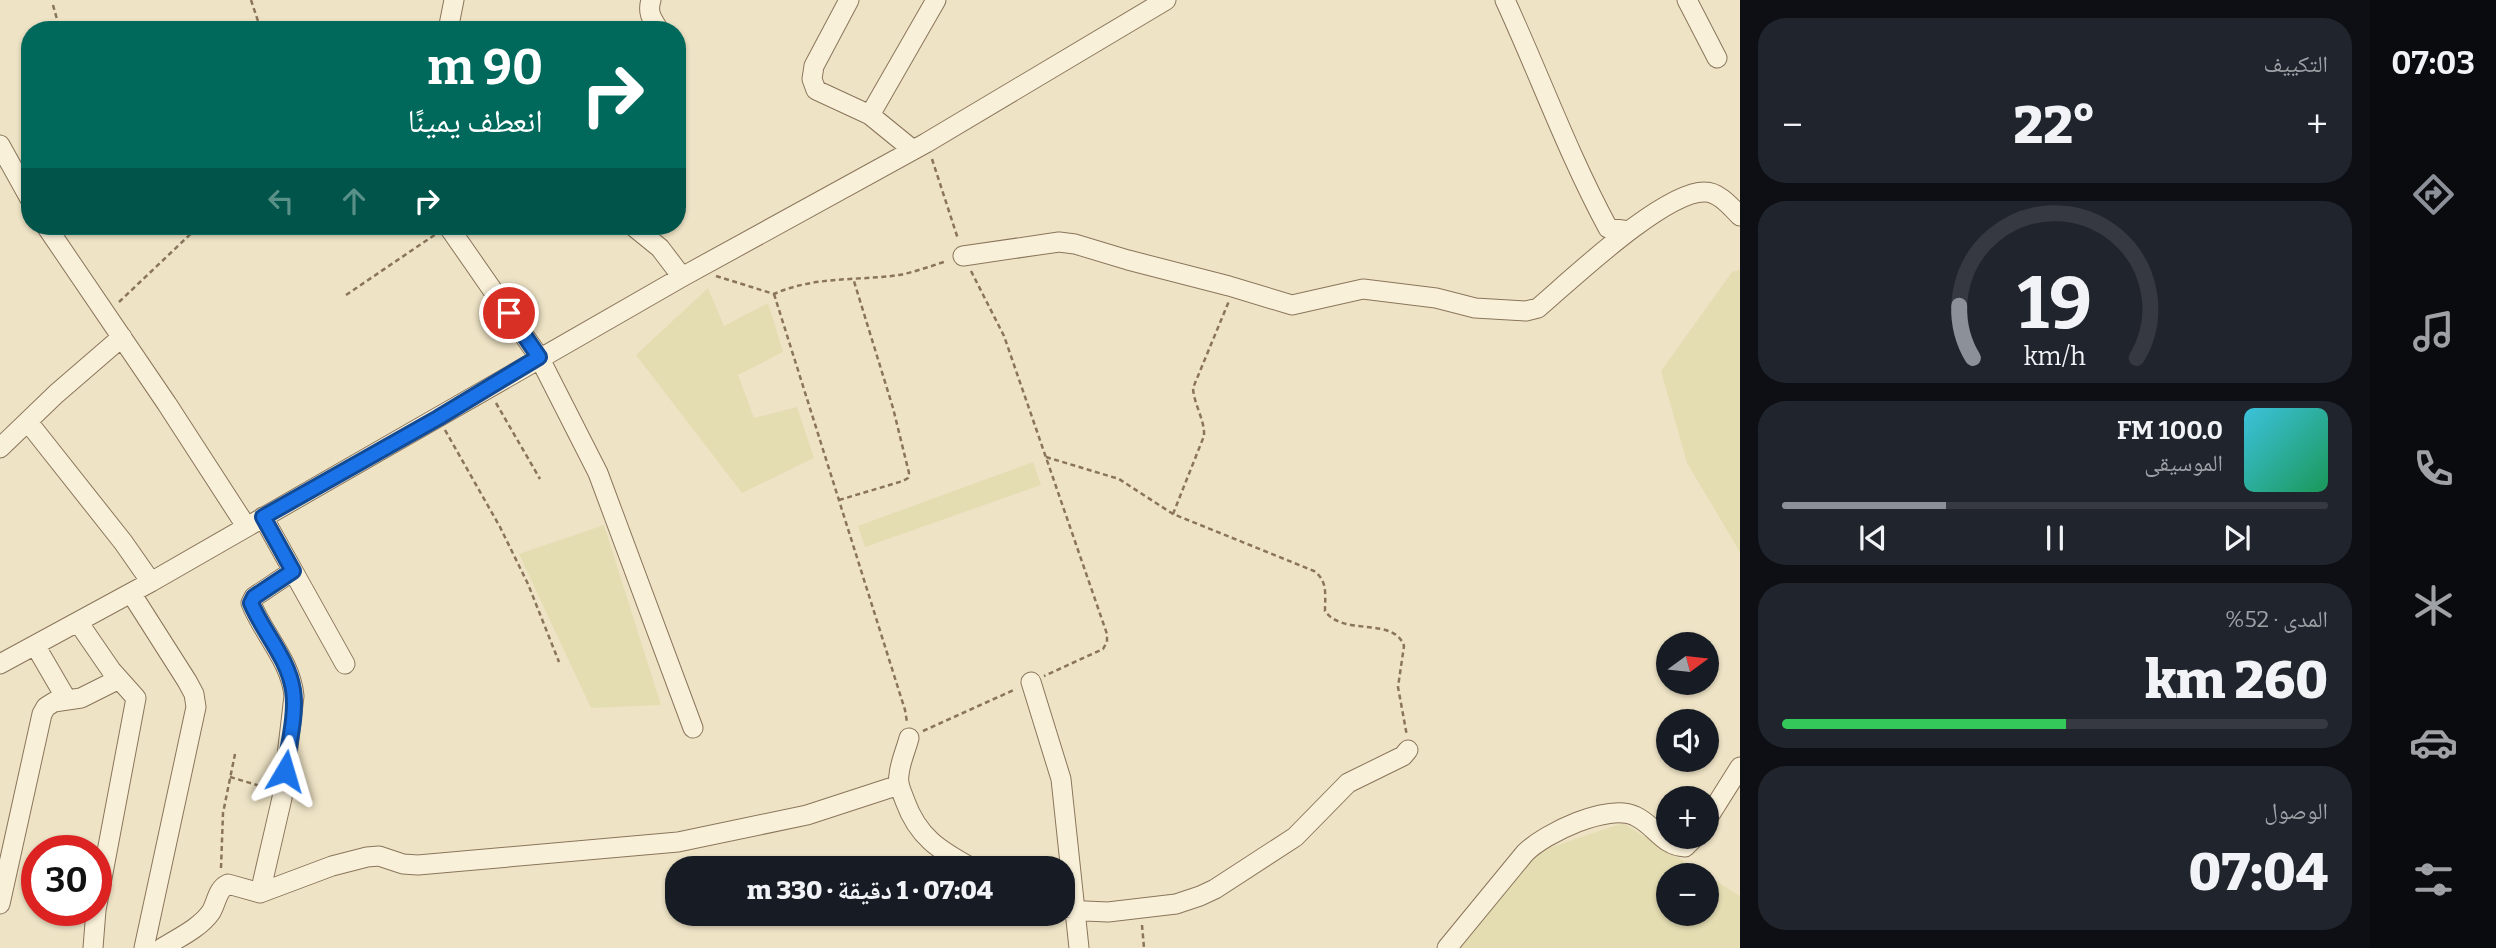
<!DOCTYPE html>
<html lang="ar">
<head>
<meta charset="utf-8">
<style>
	:root { --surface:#171b24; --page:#20242c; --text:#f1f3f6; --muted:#9ea1a6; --line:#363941; --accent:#8c9099 }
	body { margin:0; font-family:Bitter,"Noto Naskh Arabic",serif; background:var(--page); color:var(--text); direction:rtl; height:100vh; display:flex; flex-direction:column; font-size:26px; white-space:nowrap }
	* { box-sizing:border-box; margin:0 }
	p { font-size:23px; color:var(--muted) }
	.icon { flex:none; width:38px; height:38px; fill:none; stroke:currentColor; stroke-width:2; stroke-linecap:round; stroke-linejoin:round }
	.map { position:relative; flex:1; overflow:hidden; direction:ltr }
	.side { display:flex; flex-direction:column; gap:18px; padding:18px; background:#0d0f14; width:630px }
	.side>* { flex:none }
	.top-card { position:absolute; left:21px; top:21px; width:665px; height:214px; border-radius:28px; box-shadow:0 2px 5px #0004; direction:rtl; background:#00695c; color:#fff; overflow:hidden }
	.needle { width:46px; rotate:75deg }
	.tools { position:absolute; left:1656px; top:632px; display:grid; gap:14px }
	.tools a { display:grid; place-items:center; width:63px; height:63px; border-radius:50%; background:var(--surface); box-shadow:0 2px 5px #0004; font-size:35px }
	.speed { position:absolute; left:21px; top:835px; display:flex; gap:14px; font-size:35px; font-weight:700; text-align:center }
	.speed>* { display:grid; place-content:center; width:91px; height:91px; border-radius:50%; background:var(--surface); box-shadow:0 2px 5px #0004; line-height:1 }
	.speed .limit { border:10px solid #d22; background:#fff; color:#111 }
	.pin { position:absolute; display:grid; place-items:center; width:60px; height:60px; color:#fff; margin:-30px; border:4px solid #fff; border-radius:50%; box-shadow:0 2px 7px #0007 }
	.me { position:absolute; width:77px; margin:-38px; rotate:7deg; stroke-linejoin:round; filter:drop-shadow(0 0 5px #0008) }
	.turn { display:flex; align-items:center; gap:24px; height:147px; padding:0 28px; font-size:32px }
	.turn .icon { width:91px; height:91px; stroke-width:2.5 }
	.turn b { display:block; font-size:49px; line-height:60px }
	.lanes { display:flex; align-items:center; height:66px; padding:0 28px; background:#0003; justify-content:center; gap:35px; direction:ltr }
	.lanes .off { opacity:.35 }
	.big { font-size:52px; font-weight:800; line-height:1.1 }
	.side .widget { flex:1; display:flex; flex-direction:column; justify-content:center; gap:10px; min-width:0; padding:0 24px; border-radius:28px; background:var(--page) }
	.side .dial { align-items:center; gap:0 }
	.dial svg { height:182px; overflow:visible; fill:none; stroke:var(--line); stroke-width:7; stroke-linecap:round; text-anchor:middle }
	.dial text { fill:var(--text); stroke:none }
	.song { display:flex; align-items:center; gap:21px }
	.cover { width:84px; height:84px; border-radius:10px; background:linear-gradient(135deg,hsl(190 70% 55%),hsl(150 70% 35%)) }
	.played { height:7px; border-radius:4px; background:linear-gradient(90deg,var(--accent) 30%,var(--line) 30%) }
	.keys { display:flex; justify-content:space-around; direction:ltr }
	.heat { display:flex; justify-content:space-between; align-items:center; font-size:38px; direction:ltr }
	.charge { height:10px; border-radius:5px; background:linear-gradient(90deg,#34c759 52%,var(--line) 0) }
	.trip { position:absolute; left:665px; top:856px; width:410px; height:70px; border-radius:28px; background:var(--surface); box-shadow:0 2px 5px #0004; font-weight:800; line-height:70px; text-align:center; direction:rtl }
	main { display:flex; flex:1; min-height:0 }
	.tabs { display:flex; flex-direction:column; width:126px; justify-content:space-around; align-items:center; background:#090b0e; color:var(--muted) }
	.tabs .icon { width:49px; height:49px }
	.tabs .on { color:var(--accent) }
	.tabs b { font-size:32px; color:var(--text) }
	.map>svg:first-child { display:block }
</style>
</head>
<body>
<main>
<nav class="tabs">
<b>07:03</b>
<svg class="icon on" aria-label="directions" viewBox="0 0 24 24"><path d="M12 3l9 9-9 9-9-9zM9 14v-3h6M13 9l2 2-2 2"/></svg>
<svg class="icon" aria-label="music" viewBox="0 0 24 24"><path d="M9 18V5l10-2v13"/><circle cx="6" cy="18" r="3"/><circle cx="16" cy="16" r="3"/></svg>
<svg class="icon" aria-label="phone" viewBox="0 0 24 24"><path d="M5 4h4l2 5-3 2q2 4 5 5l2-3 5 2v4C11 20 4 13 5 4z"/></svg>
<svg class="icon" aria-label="climate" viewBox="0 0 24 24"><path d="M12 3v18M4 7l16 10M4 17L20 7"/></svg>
<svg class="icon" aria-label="car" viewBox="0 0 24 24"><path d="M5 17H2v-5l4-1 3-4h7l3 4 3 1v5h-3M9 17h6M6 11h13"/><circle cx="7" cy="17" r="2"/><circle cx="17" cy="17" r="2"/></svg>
<svg class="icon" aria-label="filters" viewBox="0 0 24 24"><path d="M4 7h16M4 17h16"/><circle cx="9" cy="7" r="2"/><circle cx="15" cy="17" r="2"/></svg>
</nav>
<section class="side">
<div class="widget"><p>التكييف</p>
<div class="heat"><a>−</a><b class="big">22°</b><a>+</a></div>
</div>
<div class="widget dial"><svg viewBox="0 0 100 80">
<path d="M14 69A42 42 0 1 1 86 69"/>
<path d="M14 69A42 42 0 0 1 8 46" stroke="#8c9099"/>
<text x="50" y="56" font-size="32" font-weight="700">19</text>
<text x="50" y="72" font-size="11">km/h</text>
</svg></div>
<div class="widget">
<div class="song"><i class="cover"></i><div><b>100.0 FM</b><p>الموسيقى</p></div></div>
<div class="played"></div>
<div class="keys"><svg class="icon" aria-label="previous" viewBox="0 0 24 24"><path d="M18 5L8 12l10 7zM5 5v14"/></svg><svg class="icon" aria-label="pause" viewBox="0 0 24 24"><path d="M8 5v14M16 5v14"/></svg><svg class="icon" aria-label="next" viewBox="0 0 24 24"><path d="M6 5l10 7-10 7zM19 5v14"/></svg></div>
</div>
<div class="widget"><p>المدى · 52%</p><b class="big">260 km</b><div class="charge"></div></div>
<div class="widget"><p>الوصول</p><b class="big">07:04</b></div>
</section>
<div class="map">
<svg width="1740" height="948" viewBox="0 0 1740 948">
	<rect width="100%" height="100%" fill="#eee3c5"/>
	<path fill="#e4ddb2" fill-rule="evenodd" d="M1740 270V552L1687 463 1661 371 1732 272Z
		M708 288 724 326 768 303 783 352 738 375 754 418 797 407 814 458 742 493 636 355Z
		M1033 462 1041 485 865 547 858 526Z
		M604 525 661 705 591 708 519 554Z
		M1623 823 1740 896V948H1450L1540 851ZM1668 875H1706V914H1668Z"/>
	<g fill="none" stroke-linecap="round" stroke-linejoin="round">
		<defs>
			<path id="minor" d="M651 0C647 13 652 19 659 30
				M849 0 814 66 812 79 816 90 870 115 913 150
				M1505 0C1540 76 1568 154 1608 228L1629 231
				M1687 0 1717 58
				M448 30 454 0
				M870 115 936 0
				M0 145 30 199
				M46 226 167 404 246 526
				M448 226 539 357 598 473 693 728
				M633 226 660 248 682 277
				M963 256 1059 242 1075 244 1128 260 1229 286 1292 305 1363 289 1436 298 1475 308 1526 311 1538 308C1571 280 1664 191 1705 192 1719 192 1731 207 1740 216
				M28 422 123 542 151 582
				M0 448 56 394 122 337
				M263 517 345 664
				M131 593 187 681 194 694 196 707 144 948
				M78 622 111 670 136 698 96 910
				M35 645 67 700
				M0 664 151 582 682 277 926 143 1166 0
				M1031 682 1061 779 1079 948
				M909 738C906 750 900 762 899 775 897 784 902 792 905 801 918 837 939 850 972 868
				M1706 821 1740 767
				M260 893 282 798 294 696C291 661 263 634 251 603L254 597 293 571
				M0 904 42 714 46 707 54 702 81 698 119 679
				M1062 907 1085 911 1108 912 1176 904 1200 896 1215 889 1295 837 1348 783 1403 756 1408 750
				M93 948 96 910
				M162 948C178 938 200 928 211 912 217 902 217 889 228 884L260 893 332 866 367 857 379 856 403 864 418 865 678 842 807 815 899 785
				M1447 948 1525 853C1545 833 1608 803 1635 816 1655 825 1662 846 1685 847L1696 836"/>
		</defs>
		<use href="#minor" stroke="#8a755b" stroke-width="21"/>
		<path stroke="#8a755b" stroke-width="2.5" stroke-dasharray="5 3.5" stroke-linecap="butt" d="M251 0 261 30
			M53 5 60 30
			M932 159 958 239
			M971 271 1004 336 1107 634V642L1103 649 1044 676
			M716 276 774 294C814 276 856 281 899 275 915 272 931 266 947 261
			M774 294 905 710 907 722
			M346 295 436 234
			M119 302 199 226
			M496 403 540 479
			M445 430 500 527 528 584 559 662
			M1046 457 1119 479 1173 514 1314 571C1328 581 1325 595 1325 611 1343 637 1394 616 1404 646L1398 687 1407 736
			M839 500 903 481 908 478 909 473 893 408 853 278
			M1173 514 1204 436C1205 420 1194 405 1193 388L1229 301
			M923 731 1016 689
			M230 777 267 788
			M221 868 223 813 235 754
			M1142 925 1144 948"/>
		<use href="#minor" stroke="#f9f0d9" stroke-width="19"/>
	</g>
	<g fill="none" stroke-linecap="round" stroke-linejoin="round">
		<defs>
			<path id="route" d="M285 771C288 747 297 714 293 690 288 658 263 632 251 603L254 597 293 571 263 517 438 418 539 357 509 313"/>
		</defs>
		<use href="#route" stroke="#114b97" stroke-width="18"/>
		<use href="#route" stroke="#1a73e8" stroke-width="12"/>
	</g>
</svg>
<div class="tools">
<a><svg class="needle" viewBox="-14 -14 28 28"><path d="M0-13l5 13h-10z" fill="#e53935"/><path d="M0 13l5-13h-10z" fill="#9ea1a6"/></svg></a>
<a><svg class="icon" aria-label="sound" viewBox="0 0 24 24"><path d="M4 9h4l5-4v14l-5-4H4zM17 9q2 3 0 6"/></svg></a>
<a>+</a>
<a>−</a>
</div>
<div class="speed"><div class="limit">30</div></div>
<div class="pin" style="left:509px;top:313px;background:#d93025"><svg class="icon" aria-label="arrive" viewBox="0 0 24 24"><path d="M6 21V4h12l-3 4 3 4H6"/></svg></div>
<svg class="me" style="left:285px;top:771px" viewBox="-20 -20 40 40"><path d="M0-17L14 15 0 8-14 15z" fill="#1a73e8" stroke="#fff" stroke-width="4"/></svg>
<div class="trip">07:04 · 1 دقيقة · 330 m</div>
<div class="top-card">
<div class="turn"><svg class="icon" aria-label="right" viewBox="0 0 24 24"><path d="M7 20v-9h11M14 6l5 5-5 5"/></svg><div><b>90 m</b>انعطف يمينًا</div></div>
<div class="lanes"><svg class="icon off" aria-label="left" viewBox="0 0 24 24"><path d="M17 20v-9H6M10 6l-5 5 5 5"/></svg><svg class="icon off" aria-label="ahead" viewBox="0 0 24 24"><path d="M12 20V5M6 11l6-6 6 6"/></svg><svg class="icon" aria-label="right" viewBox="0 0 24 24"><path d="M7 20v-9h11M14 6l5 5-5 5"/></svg></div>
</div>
</div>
</main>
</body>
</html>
